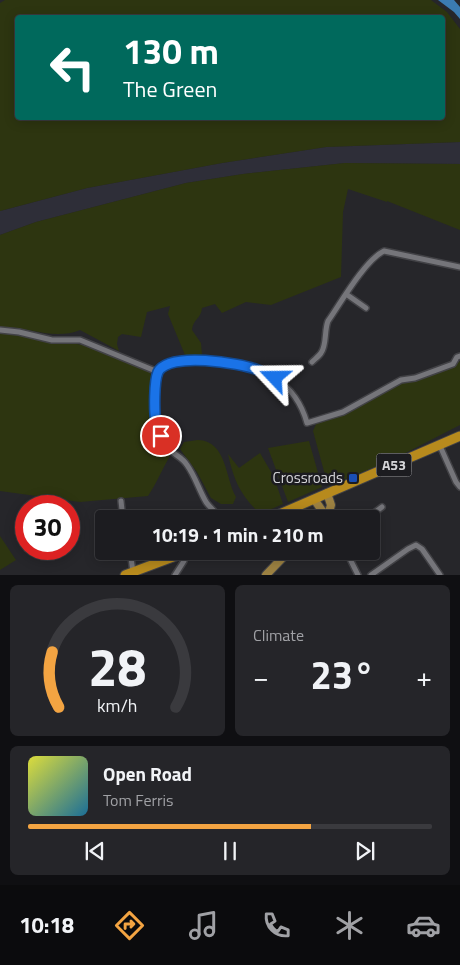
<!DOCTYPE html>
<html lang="en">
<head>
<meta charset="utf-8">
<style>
	:root { --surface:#1c1c20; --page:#252529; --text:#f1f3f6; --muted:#a0a1a5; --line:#3a3a3e; --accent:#f3a442 }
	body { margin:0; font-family:"Titillium Web",sans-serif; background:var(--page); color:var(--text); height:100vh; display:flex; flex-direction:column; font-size:19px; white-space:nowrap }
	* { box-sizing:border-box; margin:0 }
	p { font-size:16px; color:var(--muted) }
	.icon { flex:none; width:28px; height:28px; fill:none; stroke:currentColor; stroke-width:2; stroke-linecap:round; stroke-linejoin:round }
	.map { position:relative; height:575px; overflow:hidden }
	.side { display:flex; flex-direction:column; gap:10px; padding:10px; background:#0f0f12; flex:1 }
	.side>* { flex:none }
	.banner { position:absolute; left:15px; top:15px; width:430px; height:105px; border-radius:5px; box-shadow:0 2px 12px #0003,0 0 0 1px var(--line); background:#00695c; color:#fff; overflow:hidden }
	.speed { position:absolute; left:15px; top:495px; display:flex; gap:10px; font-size:25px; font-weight:700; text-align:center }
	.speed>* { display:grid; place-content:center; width:65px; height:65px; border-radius:50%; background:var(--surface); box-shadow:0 2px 12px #0003,0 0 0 1px var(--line); line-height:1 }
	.speed .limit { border:8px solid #d22; background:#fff; color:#111 }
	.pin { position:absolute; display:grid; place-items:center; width:42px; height:42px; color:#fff; margin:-21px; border:2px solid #fff; border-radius:50%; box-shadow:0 1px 5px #0007 }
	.me { position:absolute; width:55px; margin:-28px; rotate:293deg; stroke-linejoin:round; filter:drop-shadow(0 0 4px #0008) }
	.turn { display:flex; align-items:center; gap:18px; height:105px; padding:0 25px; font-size:22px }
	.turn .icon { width:65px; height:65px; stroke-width:2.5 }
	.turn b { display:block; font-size:35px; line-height:42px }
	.big { font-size:38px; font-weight:700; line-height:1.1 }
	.side .widget { flex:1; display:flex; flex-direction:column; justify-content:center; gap:8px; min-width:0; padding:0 18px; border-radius:8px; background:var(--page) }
	.side .dial { align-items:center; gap:0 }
	.dial svg { height:130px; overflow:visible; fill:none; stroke:var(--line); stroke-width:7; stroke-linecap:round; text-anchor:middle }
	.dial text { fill:var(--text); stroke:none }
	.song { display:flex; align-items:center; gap:15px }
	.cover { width:60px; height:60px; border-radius:8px; background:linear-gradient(135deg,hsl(60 70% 55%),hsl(200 70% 35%)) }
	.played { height:5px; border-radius:2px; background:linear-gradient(90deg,var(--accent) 70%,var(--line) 70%) }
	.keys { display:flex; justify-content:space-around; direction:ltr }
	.heat { display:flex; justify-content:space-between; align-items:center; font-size:28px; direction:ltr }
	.side .tiles { flex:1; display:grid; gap:10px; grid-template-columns:1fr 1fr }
	.widget:last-child { grid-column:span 2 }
	.trip { position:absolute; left:95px; top:510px; width:285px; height:50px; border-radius:5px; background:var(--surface); box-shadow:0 2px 12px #0003,0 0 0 1px var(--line); font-weight:700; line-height:50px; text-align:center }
	.menu { display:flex; height:80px; justify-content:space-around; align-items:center; background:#0b0b0d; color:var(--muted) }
	.menu .icon { width:35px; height:35px }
	.menu .selected { color:var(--accent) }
	.menu b { font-size:22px; color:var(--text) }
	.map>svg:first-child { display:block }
</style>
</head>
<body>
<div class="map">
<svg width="460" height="575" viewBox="0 0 460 575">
	<rect width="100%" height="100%" fill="#26262a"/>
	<path fill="#2e2e38" d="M460 142V164L345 163 243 174 186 183 36 222 0 235V211L87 188 222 163 326 147Z"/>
	<path fill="#2d3510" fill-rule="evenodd" d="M5 0H431L447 12 460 29V142L326 147 222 163 87 188 0 211V3ZM18 18H442V118H18Z
		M345 163 460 164V230L387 201V202L348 189 343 212 341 277 271 305 246 302 222 313 215 304 202 308C201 319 193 319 192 330L201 343 202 355H185L168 314 170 306 147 312 141 337 122 334 118 337 117 344 119 351 80 330C53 341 28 326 0 327V235L36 222 186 183 243 174Z
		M0 334H18L46 342 72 343 91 347 149 371C155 379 152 384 151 394 148 419 153 436 170 456 162 469 157 483 148 496L80 502 0 491Z
		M460 361V425L390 461 328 486 313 431 317 422 402 382C421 379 445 374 460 361Z
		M198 440C227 441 225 478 236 497L233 504H221L211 498 197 472 180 449 184 442Z
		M309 441 322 487 288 502 268 448Z
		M260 453 274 477 283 504 260 514C240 494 234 481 228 454L239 468Z
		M0 536 16 560 0 570Z"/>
	<path fill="#3b7bb1" d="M438 0H454L460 7V19L454 12Z"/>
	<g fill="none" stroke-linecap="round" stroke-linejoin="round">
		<defs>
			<path id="street" d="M346 294 366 308
				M0 330 19 332 52 340H80L158 372
				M312 362C315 359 319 356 321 353 327 345 324 331 328 321 340 304 365 260 384 251L460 267
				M440 446 456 482 460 487
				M121 501 123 519
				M324 517 333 519
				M221 519C217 513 210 508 206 502 199 490 195 476 187 465 183 458 175 455 170 450 163 443 158 432 156 423 154 414 154 378 159 371 175 348 255 366 275 378 292 389 302 405 307 423L343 412 401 380 415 378 453 364 457 357 460 356
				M366 519 382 507
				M130 551 133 572
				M346 551 358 575
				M175 575 184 561 183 554
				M371 575 408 549 416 545 422 549 440 575"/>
			<path id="primary" d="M314 499 325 515
				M323 519 325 515 329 512 331 505 327 493
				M266 575 289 551"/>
			<path id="highway" d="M268 519 460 436
				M125 575 189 551"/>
		</defs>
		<use href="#street" stroke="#424246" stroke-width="8"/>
		<use href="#primary" stroke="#424246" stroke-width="10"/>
		<use href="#highway" stroke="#424246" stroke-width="11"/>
		<use href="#street" stroke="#75757a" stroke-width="5"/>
		<use href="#primary" stroke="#9d8242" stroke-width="8"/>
		<use href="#highway" stroke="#b78a1d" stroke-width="9"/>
	</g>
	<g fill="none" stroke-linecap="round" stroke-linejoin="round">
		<defs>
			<path id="route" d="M161 436C159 432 157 427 156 422 154 412 154 381 158 372 169 351 240 363 258 370 264 372 269 376 275 378"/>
		</defs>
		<use href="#route" stroke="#114b97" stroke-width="12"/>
		<use href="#route" stroke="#1a73e8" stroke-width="9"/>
	</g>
	<rect fill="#1a4fb4" stroke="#1c1c20" stroke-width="2" x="348" y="473" width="10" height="10" rx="2.5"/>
	<g text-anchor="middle" stroke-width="5" stroke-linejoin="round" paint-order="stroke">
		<rect fill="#1c1c20" stroke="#9e9ea1" stroke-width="1" x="376.5" y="453.5" width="35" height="23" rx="4"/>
		<g font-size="14" font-weight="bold" fill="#d5d5d8">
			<text x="394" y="470">A53</text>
		</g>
		<g font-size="15" fill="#d5d5d8" stroke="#1c1c20" text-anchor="end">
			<text x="343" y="483">Crossroads</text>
		</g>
	</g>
</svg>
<div class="speed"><div class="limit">30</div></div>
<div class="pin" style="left:161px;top:436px;background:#d93025"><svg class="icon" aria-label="arrive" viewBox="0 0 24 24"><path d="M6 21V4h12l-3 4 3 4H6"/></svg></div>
<svg class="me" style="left:275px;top:378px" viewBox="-20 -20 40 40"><path d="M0-17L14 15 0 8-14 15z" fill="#1a73e8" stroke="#fff" stroke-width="4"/></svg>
<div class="trip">10:19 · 1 min · 210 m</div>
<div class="banner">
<div class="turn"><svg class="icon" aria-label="left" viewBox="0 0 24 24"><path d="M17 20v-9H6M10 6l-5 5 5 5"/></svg><div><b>130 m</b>The Green</div></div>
</div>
</div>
<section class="side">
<div class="tiles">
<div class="widget dial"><svg viewBox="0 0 100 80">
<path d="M14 69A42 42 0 1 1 86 69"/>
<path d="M14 69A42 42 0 0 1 10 35" stroke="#f3a442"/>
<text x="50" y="56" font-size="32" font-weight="700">28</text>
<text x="50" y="72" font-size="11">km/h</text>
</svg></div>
<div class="widget"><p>Climate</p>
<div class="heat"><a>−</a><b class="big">23°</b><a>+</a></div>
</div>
<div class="widget">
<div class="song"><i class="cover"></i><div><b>Open Road</b><p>Tom Ferris</p></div></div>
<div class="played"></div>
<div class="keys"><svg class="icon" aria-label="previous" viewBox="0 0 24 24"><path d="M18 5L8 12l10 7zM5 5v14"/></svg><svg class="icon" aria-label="pause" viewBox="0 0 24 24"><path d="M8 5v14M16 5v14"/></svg><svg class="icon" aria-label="next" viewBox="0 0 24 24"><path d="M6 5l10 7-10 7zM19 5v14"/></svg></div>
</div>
</div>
</section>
<nav class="menu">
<b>10:18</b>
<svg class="icon selected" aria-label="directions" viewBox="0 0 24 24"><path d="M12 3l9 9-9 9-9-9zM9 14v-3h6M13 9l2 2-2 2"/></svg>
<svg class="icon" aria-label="music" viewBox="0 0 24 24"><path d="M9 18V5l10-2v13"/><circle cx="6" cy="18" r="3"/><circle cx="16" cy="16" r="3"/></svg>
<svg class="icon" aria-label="phone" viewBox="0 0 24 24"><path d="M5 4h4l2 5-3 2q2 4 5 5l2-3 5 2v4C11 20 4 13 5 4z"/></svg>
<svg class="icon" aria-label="climate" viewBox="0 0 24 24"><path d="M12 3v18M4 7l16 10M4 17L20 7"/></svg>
<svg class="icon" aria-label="car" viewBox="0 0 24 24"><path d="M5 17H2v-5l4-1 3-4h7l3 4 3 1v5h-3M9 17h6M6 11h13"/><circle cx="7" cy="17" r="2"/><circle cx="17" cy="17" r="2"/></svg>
</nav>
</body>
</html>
